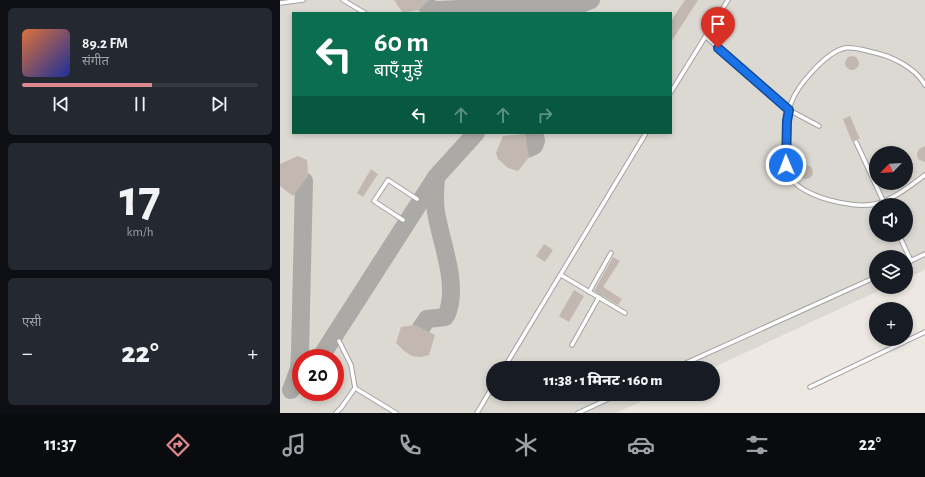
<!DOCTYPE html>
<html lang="hi">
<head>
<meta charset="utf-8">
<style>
	:root { --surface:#171b24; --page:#242831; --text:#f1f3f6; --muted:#9ea1a6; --line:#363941; --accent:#dc888c }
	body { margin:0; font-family:"Alegreya Sans","Noto Sans Devanagari",sans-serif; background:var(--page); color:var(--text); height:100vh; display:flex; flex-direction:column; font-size:15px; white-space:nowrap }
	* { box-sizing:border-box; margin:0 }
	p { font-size:13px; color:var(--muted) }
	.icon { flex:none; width:22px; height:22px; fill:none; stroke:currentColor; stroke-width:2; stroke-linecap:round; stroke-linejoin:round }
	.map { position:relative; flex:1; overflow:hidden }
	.details { display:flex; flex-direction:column; gap:8px; padding:8px; background:#0d0f14; width:280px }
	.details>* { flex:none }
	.hud { position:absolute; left:12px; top:12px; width:380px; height:122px; border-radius:0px; box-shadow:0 2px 6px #0003; background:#0b6e4f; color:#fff; overflow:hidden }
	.needle { width:26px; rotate:245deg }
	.buttons { position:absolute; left:589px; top:146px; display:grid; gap:8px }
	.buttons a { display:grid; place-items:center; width:44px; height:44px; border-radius:50%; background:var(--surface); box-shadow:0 2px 6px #0003; font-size:20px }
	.speed { position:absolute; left:12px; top:349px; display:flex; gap:8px; font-size:20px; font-weight:700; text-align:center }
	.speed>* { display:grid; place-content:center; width:52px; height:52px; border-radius:50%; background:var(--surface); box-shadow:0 2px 6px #0003; line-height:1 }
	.speed .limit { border:6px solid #d22; background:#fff; color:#111 }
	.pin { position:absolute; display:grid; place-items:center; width:34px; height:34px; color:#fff; margin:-41px -17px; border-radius:50% 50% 50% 0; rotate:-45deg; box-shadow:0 0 4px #0007 }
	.pin .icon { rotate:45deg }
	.me { position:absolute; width:44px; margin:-22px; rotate:359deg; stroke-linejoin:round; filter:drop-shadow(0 0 3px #0008) }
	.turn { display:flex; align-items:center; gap:14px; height:84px; padding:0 16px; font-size:18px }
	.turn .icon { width:52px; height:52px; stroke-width:2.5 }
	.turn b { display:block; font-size:28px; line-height:34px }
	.lanes { display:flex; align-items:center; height:38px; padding:0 16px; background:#0003; justify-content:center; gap:20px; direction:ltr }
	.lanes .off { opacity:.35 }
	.big { font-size:30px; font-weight:800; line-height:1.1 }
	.details .tile { flex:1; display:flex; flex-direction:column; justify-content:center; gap:6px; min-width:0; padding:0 14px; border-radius:6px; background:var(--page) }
	.details .dial { align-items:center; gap:0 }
	.dial b { font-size:52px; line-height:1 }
	.song { display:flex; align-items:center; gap:12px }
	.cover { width:48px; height:48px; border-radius:6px; background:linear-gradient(135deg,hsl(20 70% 55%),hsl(230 70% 35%)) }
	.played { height:4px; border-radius:2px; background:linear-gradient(90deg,var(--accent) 55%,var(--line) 55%) }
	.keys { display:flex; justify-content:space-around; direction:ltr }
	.heat { display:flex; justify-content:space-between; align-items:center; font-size:22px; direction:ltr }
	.trip { position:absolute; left:206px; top:361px; width:234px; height:40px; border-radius:20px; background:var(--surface); box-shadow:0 2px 6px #0003; font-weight:800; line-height:40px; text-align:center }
	.dock { display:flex; height:64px; justify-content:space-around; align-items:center; background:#090b0e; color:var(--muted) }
	.dock .icon { width:28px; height:28px }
	.dock .active { color:var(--accent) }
	.dock b { font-size:18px; color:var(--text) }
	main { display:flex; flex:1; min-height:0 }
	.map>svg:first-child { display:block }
</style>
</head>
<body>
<main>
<section class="details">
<div class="tile">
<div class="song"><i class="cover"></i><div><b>89.2 FM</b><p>संगीत</p></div></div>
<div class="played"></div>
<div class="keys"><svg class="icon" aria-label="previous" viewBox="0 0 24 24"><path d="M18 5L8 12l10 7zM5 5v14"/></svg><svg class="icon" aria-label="pause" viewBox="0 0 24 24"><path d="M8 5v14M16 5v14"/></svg><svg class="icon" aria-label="next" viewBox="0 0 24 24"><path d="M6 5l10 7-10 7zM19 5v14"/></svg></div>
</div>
<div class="tile dial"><b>17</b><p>km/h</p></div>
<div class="tile"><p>एसी</p>
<div class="heat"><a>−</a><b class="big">22°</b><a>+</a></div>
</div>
</section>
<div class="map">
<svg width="645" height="413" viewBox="0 0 645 413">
	<rect width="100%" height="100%" fill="#ede9e2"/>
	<path fill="#dcd9d3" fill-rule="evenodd" d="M0 0H645V270L626 278V257H596V287H607L432 368H213V394H378L336 413H0ZM13 13H391V133H13ZM596 153H626V183H596ZM596 205H626V235H596ZM21 358H55V392H21Z"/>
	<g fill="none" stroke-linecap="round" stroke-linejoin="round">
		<path stroke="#acaaa6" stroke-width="18" d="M145 4 153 10H158L303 3 311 0
			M247 149 254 146 256 141 254 133
			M141 328 147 319 165 317 167 314C179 284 161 243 156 212 154 200 155 190 156 178
			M40 358 156 177 196 133
			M11 390 19 369 20 352 24 181"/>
	</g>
	<path fill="#c2b8b1" d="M114 0H149L139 10 123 13Z
		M405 0H418L391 42V21Z
		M565 63a7 7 0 1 1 14 0a7 7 0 1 1-14 0Z
		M570 116 580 139H575L572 142 563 119Z
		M245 134 249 157 238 171 228 168 218 159 216 153 223 136Z
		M645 146V162L638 159 637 154 639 149Z
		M18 156 27 160 28 176 13 196 0 186V164Z
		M519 172a7 7 0 1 1 14 0a7 7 0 1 1-14 0Z
		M91 169 98 174 83 197 77 193Z
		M264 244 273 250 265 262 256 256Z
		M333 257 340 261 323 287 342 299 338 305 314 291Z
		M294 290 304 296 289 322 279 316Z
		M135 325 155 335 149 355 141 357 132 356 124 351 116 343 121 327Z"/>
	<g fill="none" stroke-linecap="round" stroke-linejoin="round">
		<defs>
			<path id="service" d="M63 0 85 13
				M0 3 23 0
				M426 37 509 110 539 126
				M645 85C635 67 611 56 592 52 584 50 574 47 565 48 546 52 517 86 511 103 505 119 502 160 509 175 520 197 573 209 595 204 613 200 630 186 645 175
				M391 92 448 0
				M576 142 605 205
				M123 220 94 201 108 180 137 199
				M619 235 631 261
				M626 263 645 254
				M281 275 345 313
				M309 292 331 253
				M292 345 319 297
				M224 368 366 133
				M395 368 596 277
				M530 387 645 332
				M75 388 116 413
				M56 413 61 408 75 388 71 365 59 341
				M197 413 213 386
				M298 413 339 394"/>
		</defs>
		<use href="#service" stroke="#a3a3a3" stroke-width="5.5"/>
		<use href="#service" stroke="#fff" stroke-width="3.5"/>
	</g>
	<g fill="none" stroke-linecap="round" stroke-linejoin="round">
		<defs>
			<path id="route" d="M438 48 509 110 507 121 506 165"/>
		</defs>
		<use href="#route" stroke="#114b97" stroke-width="10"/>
		<use href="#route" stroke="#1a73e8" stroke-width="7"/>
	</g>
</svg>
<div class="buttons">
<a><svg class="needle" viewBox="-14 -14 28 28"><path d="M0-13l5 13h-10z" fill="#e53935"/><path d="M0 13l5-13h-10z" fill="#9ea1a6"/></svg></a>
<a><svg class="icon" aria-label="sound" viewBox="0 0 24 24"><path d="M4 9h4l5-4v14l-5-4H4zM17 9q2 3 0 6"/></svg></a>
<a><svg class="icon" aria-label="layers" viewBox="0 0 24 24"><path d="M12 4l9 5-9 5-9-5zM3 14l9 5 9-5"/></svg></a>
<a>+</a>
</div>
<div class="speed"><div class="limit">20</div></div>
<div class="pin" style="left:438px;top:48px;background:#d93025"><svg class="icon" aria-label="arrive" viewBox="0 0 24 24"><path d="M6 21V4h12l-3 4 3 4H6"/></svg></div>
<svg class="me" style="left:506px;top:165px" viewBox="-20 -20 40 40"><circle r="17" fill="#1a73e8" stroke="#fff" stroke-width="3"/><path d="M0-11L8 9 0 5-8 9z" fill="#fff"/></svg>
<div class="trip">11:38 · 1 मिनट · 160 m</div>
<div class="hud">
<div class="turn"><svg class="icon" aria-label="left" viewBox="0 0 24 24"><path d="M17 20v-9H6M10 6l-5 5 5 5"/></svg><div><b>60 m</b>बाएँ मुड़ें</div></div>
<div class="lanes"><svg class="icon" aria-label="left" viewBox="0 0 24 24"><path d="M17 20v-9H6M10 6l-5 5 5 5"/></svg><svg class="icon off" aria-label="ahead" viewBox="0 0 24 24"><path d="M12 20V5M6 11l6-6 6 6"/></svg><svg class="icon off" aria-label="ahead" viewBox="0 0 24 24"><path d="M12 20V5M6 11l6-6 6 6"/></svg><svg class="icon off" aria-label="right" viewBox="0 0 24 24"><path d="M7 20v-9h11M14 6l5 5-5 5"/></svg></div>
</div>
</div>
</main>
<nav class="dock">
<b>11:37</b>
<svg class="icon active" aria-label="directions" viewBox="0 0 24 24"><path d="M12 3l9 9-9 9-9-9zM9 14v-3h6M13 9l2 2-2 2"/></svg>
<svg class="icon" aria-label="music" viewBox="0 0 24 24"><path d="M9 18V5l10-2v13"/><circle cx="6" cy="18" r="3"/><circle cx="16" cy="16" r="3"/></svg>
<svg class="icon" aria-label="phone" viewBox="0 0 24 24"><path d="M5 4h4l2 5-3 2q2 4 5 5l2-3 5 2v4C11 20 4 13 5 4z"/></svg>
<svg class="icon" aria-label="climate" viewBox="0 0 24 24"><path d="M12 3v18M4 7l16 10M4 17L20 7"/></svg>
<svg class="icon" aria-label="car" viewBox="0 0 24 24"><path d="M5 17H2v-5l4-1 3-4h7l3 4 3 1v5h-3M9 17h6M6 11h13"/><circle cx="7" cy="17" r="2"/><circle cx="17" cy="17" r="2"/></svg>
<svg class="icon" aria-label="filters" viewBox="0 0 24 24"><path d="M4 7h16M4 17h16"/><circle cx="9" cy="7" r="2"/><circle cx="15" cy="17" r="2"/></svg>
<b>22°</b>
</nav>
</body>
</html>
